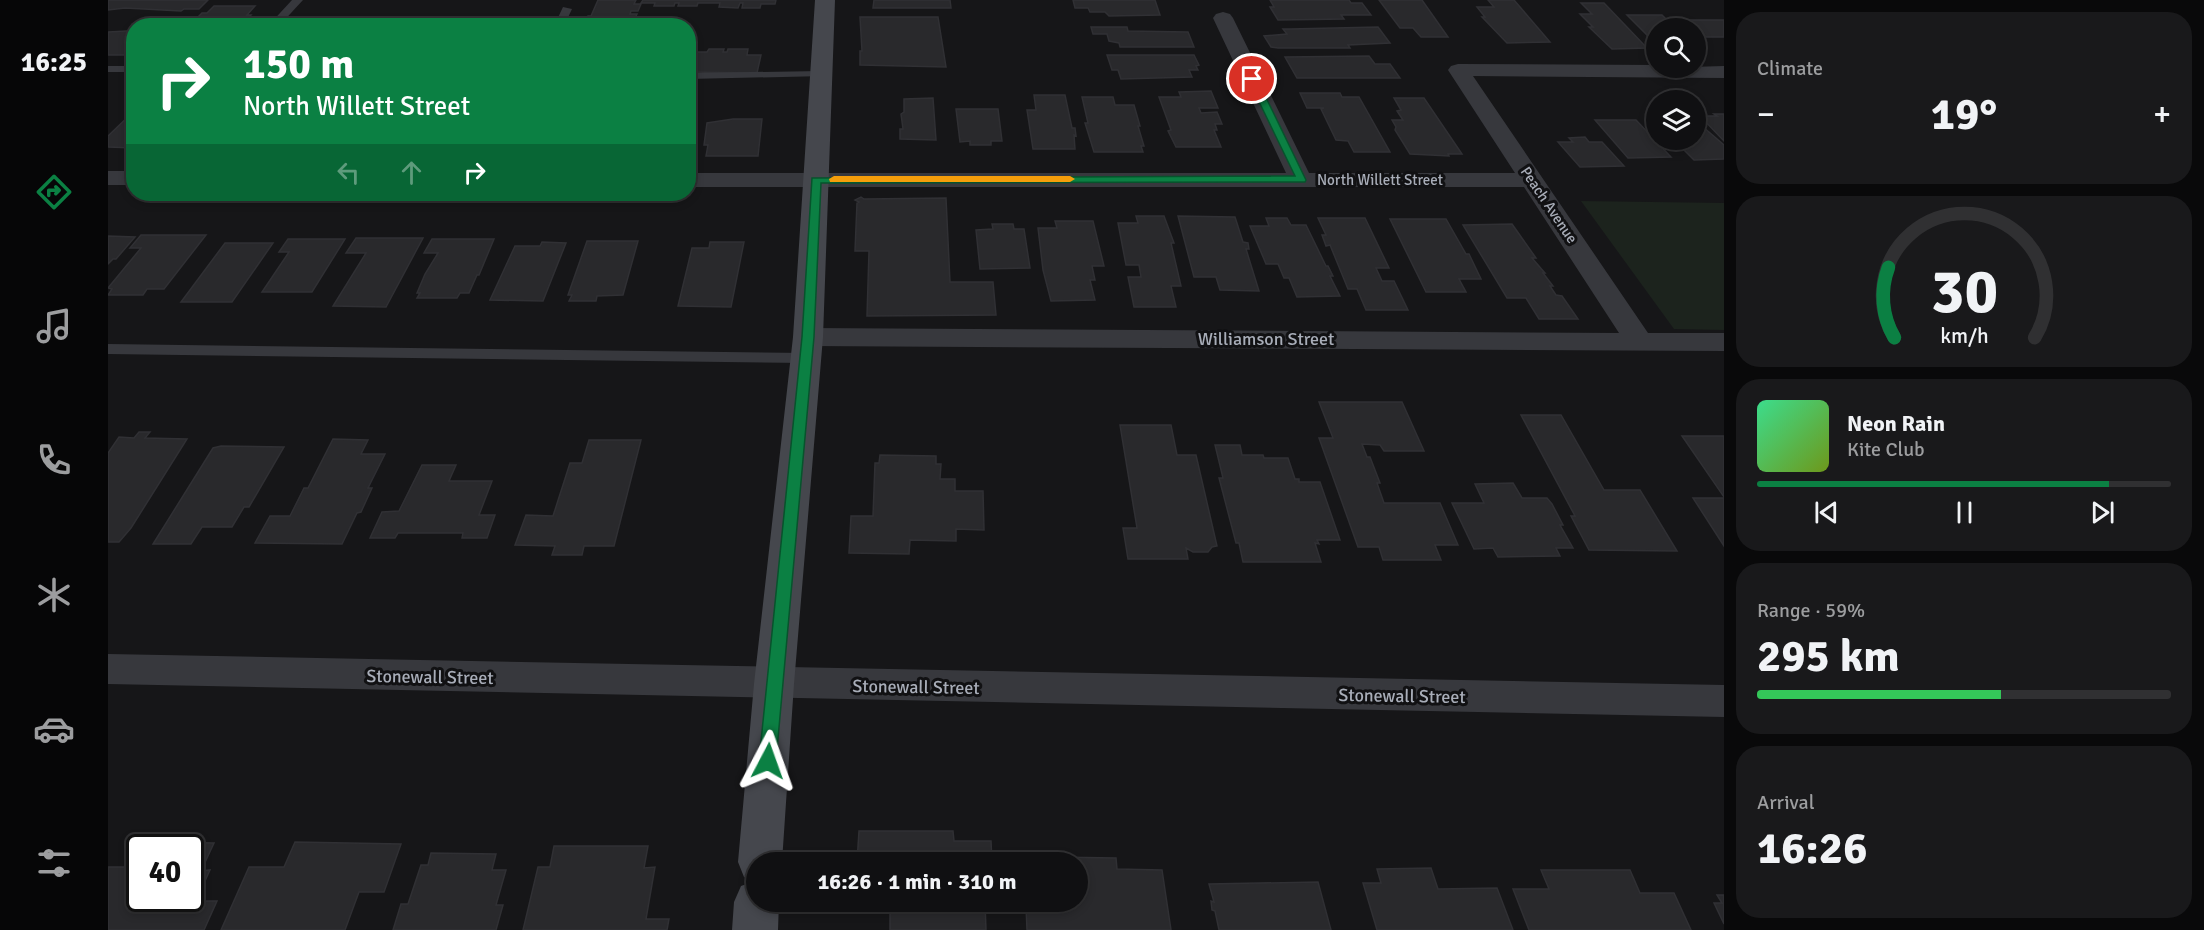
<!DOCTYPE html>
<html lang="en">
<head>
<meta charset="utf-8">
<style>
	:root { --surface:#101012; --page:#19191b; --text:#f1f3f6; --muted:#9c9d9f; --line:#303032; --accent:#0b8043 }
	body { margin:0; font-family:Signika,sans-serif; background:var(--page); color:var(--text); height:100vh; display:flex; flex-direction:column; font-size:22px; white-space:nowrap }
	* { box-sizing:border-box; margin:0 }
	p { font-size:20px; color:var(--muted) }
	.icon { flex:none; width:33px; height:33px; fill:none; stroke:currentColor; stroke-width:2; stroke-linecap:round; stroke-linejoin:round }
	.map { position:relative; flex:1; overflow:hidden }
	.sheet { display:flex; flex-direction:column; gap:12px; padding:12px; background:#09090a; width:480px }
	.sheet>* { flex:none }
	.top-card { position:absolute; left:18px; top:18px; width:570px; height:183px; border-radius:24px; box-shadow:0 3px 9px #0003,0 0 0 2px var(--line); background:#0b8043; color:#fff; overflow:hidden }
	.tools { position:absolute; left:1538px; top:18px; display:grid; gap:12px }
	.tools a { display:grid; place-items:center; width:60px; height:60px; border-radius:50%; background:var(--surface); box-shadow:0 3px 9px #0003,0 0 0 2px var(--line); font-size:30px }
	.speed { position:absolute; left:18px; top:834px; display:flex; gap:12px; font-size:30px; font-weight:700; text-align:center }
	.speed>* { display:grid; place-content:center; width:78px; height:78px; border-radius:50%; background:var(--surface); box-shadow:0 3px 9px #0003,0 0 0 2px var(--line); line-height:1 }
	.speed .limit { border:3px solid #111; border-radius:9px; background:#fff; color:#111 }
	.pin { position:absolute; display:grid; place-items:center; width:51px; height:51px; color:#fff; margin:-26px; border:3px solid #fff; border-radius:50%; box-shadow:0 2px 6px #0007 }
	.me { position:absolute; width:66px; margin:-33px; rotate:4deg; stroke-linejoin:round; filter:drop-shadow(0 0 4px #0008) }
	.turn { display:flex; align-items:center; gap:21px; height:126px; padding:0 18px; font-size:27px }
	.turn .icon { width:78px; height:78px; stroke-width:2.5 }
	.turn b { display:block; font-size:42px; line-height:51px }
	.lanes { display:flex; align-items:center; height:57px; padding:0 18px; background:#0003; justify-content:center; gap:30px; direction:ltr }
	.lanes .off { opacity:.35 }
	.big { font-size:45px; font-weight:700; line-height:1.1 }
	.sheet .tile { flex:1; display:flex; flex-direction:column; justify-content:center; gap:9px; min-width:0; padding:0 21px; border-radius:24px; background:var(--page) }
	.sheet .dial { align-items:center; gap:0 }
	.dial svg { height:156px; overflow:visible; fill:none; stroke:var(--line); stroke-width:7; stroke-linecap:round; text-anchor:middle }
	.dial text { fill:var(--text); stroke:none }
	.song { display:flex; align-items:center; gap:18px }
	.cover { width:72px; height:72px; border-radius:9px; background:linear-gradient(135deg,hsl(150 70% 55%),hsl(80 70% 35%)) }
	.played { height:6px; border-radius:3px; background:linear-gradient(90deg,var(--accent) 85%,var(--line) 85%) }
	.keys { display:flex; justify-content:space-around; direction:ltr }
	.heat { display:flex; justify-content:space-between; align-items:center; font-size:33px; direction:ltr }
	.charge { height:9px; border-radius:4px; background:linear-gradient(90deg,#34c759 59%,var(--line) 0) }
	.trip { position:absolute; left:638px; top:852px; width:342px; height:60px; border-radius:30px; background:var(--surface); box-shadow:0 3px 9px #0003,0 0 0 2px var(--line); font-weight:700; line-height:60px; text-align:center }
	main { display:flex; flex:1; min-height:0 }
	.menu { display:flex; flex-direction:column; width:108px; justify-content:space-around; align-items:center; background:#060607; color:var(--muted) }
	.menu .icon { width:42px; height:42px }
	.menu .on { color:var(--accent) }
	.menu b { font-size:27px; color:var(--text) }
	.map>svg:first-child { display:block }
</style>
</head>
<body>
<main>
<nav class="menu">
<b>16:25</b>
<svg class="icon on" aria-label="directions" viewBox="0 0 24 24"><path d="M12 3l9 9-9 9-9-9zM9 14v-3h6M13 9l2 2-2 2"/></svg>
<svg class="icon" aria-label="music" viewBox="0 0 24 24"><path d="M9 18V5l10-2v13"/><circle cx="6" cy="18" r="3"/><circle cx="16" cy="16" r="3"/></svg>
<svg class="icon" aria-label="phone" viewBox="0 0 24 24"><path d="M5 4h4l2 5-3 2q2 4 5 5l2-3 5 2v4C11 20 4 13 5 4z"/></svg>
<svg class="icon" aria-label="climate" viewBox="0 0 24 24"><path d="M12 3v18M4 7l16 10M4 17L20 7"/></svg>
<svg class="icon" aria-label="car" viewBox="0 0 24 24"><path d="M5 17H2v-5l4-1 3-4h7l3 4 3 1v5h-3M9 17h6M6 11h13"/><circle cx="7" cy="17" r="2"/><circle cx="17" cy="17" r="2"/></svg>
<svg class="icon" aria-label="filters" viewBox="0 0 24 24"><path d="M4 7h16M4 17h16"/><circle cx="9" cy="7" r="2"/><circle cx="15" cy="17" r="2"/></svg>
</nav>
<div class="map">
<svg width="1616" height="930" viewBox="0 0 1616 930">
	<rect width="100%" height="100%" fill="#161618"/>
	<path fill="#1c231d" d="M1473 201 1616 203V330L1566 329Z"/>
	<path fill="#29292c" stroke="#303034" stroke-width="1.5" d="M0 0H100L91 9H76L73 11 17 8 0 10Z
		M490 0H528L526 4H533L530 11H523L522 14H529L525 22H518L516 26H477L480 16H483Z
		M535 0H668L667 4H653L652 8H634L635 3H632L630 8 611 7 612 3H590L589 6H570L571 3H567L566 6H546L547 3H533Z
		M766 0H842L843 8H765Z
		M965 0H1047L1052 15 1001 16 997 12H982L980 8H967Z
		M1162 0H1241L1243 3H1254L1263 15H1233L1236 19 1170 20 1162 7H1166Z
		M1271 0H1314L1340 37H1313L1305 28H1292Z
		M1380 0H1406L1442 42 1399 43 1374 17H1377L1369 7H1386Z
		M1473 3H1496L1539 48 1504 49 1481 27H1485L1472 14H1484Z
		M106 6H147L139 15H143L134 25 81 26 94 13H99Z
		M1519 15H1554L1567 28H1548L1547 43Z
		M752 17H830L838 67 752 65V51H754Z
		M1572 20H1616V37H1591L1587 33V28H1582Z
		M983 27H1019L1020 31 1080 32 1086 47H1012L1011 43 1001 41 999 34H985Z
		M1270 27 1282 43 1240 45 1242 48H1170L1163 47 1156 36 1179 34 1175 29H1182Z
		M19 31H26V52L21 55H0V32Z
		M601 49H616L615 52H619L620 49H640L639 55H653L649 73 580 72V52H599Z
		M999 55H1086L1091 65 1088 66 1090 70H1081L1084 77 1013 79 1010 70H1004Z
		M1261 56 1267 64H1282L1292 78H1189L1177 57Z
		M1103 91 1110 108H1091L1093 113 1109 112 1114 124H1107L1109 130H1106L1113 147H1068L1060 131 1063 130 1051 97H1073L1071 92Z
		M1192 93H1232L1234 97H1251L1282 152H1246L1240 141 1228 140 1213 109 1216 108H1199Z
		M926 95H957L964 128H967L968 136 966 135 967 149H925L919 110H928Z
		M974 97H1005L1007 105H1026L1032 126H1030L1036 146H1033L1035 152H986L977 123H980Z
		M825 98 828 140 792 139V129H795L793 114 796 112V99Z
		M1286 98H1316L1354 154H1340L1341 156 1302 154 1287 130 1288 127 1284 120H1295L1289 111 1293 110Z
		M848 109H890L894 141H883V145H862V141L852 142Z
		M26 111V148L0 147V136Z
		M1606 114H1616V141L1592 116H1609Z
		M625 119H654L650 156H598L600 145H596L599 123Z
		M1487 120H1528L1563 157 1520 158Z
		M1587 120 1616 145V159L1586 160 1566 140H1587Z
		M580 123H588L582 148H580Z
		M1477 137 1481 142H1494L1516 166 1472 167 1450 142H1465L1461 138Z
		M753 197 756 199 838 198 842 282H885L888 315 759 316 761 251H747L749 203 751 202 747 200Z
		M1028 216H1056L1066 243H1063L1073 286H1063L1068 307H1026L1020 277H1033L1031 265H1018L1010 223H1030Z
		M1070 216 1127 217 1135 242 1140 243 1141 249H1138L1151 291 1112 290 1108 277H1086Z
		M1158 218H1179L1183 225H1198L1218 266H1220L1225 276H1222L1232 296 1189 297 1181 278H1176L1170 264H1158L1142 226H1161Z
		M1210 218H1257L1281 268H1268L1274 281H1286L1300 310H1258L1249 289H1240L1222 245 1218 246 1214 235H1218Z
		M1282 219H1338L1358 254H1361L1373 279H1351L1358 292H1318Z
		M947 221H985L996 266H984L987 280H982L987 300 943 301 935 270 930 228H949Z
		M884 224H905L906 229H916L922 268 872 269 868 230 885 229Z
		M1404 224 1428 258H1424L1437 273H1435L1445 286H1442L1448 295 1454 296 1470 319H1431L1418 298H1399L1355 225Z
		M33 235H98L56 289H39L35 295H0L4 289 0 288 33 248H22Z
		M0 236 27 237 8 259H5L0 264Z
		M248 238H315L278 307 225 306 258 253H238Z
		M180 239H237L204 292H154L181 252H171Z
		M324 239H386L371 275H369L361 293H352L349 298H309L312 293H309L317 274 330 253H316Z
		M479 241H530L515 295 489 296 488 301H461L464 295H460Z
		M434 242 458 243 435 301 382 300 407 246H432Z
		M602 242H636L623 307 570 306 584 248H601Z
		M117 243H165L124 302H73Z
		M1211 402H1294L1316 451H1276L1272 445 1254 444 1259 457H1262L1272 483H1269L1276 503H1332L1350 545H1327L1333 560H1275L1271 547H1250L1211 438H1225Z
		M1413 415H1453L1496 490H1532L1569 551 1481 550 1463 516H1467Z
		M1012 425H1063L1069 455H1088L1109 546 1104 547 1100 552H1085L1078 548 1080 559H1020L1015 528H1029Z
		M31 432H42L37 438 79 439 23 528 11 542H0V453L11 437 26 438Z
		M1574 436H1616V497Z
		M225 439 260 440 253 454H277L260 488H264L253 512 249 513 234 544 147 543 162 516H182L196 488H200Z
		M481 440H533L506 546H476L474 555H444L447 546 407 545 418 515 445 516 462 463H474Z
		M1107 445H1132L1134 455H1155L1156 458H1180L1187 479H1191V482H1212L1232 540H1209L1211 544 1207 543 1213 562H1135L1131 543H1128L1111 478H1115Z
		M113 446 176 447 141 507H136L124 527H94L83 544H45L105 448Z
		M772 455 828 456V464H833L832 479H847V491H875L876 530 848 529V541L802 540 801 554 741 553 743 516H765L767 463H771Z
		M314 465H348L341 481H384L371 515H387L379 538H354L355 533H290L287 538H262L274 512 291 511Z
		M1405 483 1414 498H1439L1444 504 1455 525H1452L1465 548H1448L1452 556 1390 557 1385 548 1366 549 1344 503H1376L1367 484Z
		M1585 498H1616V546Z
		M751 831H845L846 841H883L884 862H749Z
		M53 842 106 843 93 871 102 870 88 901H109L96 930H0V867H32V898H82V848H51Z
		M187 842 293 844 276 892H251L237 930H113L141 867H176Z
		M446 846H540L536 868 547 867 538 919H561L559 930H415L430 867H442Z
		M323 853 388 854 384 870H398L388 905H395L388 930H285L293 904H300L313 865H320Z
		M945 857 1008 858 1009 869 1054 870 1063 930H919L918 906 948 907V902H969V862H945Z
		M1323 868 1330 889 1389 888 1405 930H1269L1255 883H1273L1269 869Z
		M1433 870H1522L1532 893H1566L1583 930H1421L1405 889H1441Z
		M1210 882 1223 930H1111L1107 911 1104 910 1103 901 1106 902 1101 884Z
		M1609 895H1616V924L1606 903H1614Z
		M748 902H877L878 930H782V909L747 908Z"/>
	<g fill="none" stroke-linecap="round" stroke-linejoin="round">
		<path fill="#37383d" fill-rule="evenodd" d="M184 0H195L171 26H160Z
			M455 7 464 9 456 26H446Z
			M0 66H26V72H0Z
			M713 71 717 72V76L580 79V73Z
			M0 344 698 353 705 358 698 363 0 354Z"/>
		<path fill="#37383d" fill-rule="evenodd" d="M1115 12 1122 14 1125 18 1201 173H1407L1340 70 1343 66 1350 64 1548 65V68L1616 66V78L1365 76 1540 333H1616V351L700 346 690 343 686 337 690 331 700 328 1511 333 1416 187H580V173H1178L1105 18 1108 14Z
			M0 171H26V185H0Z
			M0 654 1616 685V717L0 684Z"/>
		<path fill="#45474d" fill-rule="evenodd" d="M707 0H727L715 337 686 684 674 862H648V902H671L670 930H624L626 902 633 886 647 881 636 877 630 862 646 684 685 337Z"/>
	</g>
	<path fill="#0b8043" stroke="#07532c" stroke-width="1.5" d="M1144 76 1149 79 1198 180 1197 182 713 183 706 337 668 761 666 766 660 769 654 766 651 761 694 337 704 178 1187 176 1140 79Z"/>
	<path fill="#f59e0b" d="M726 176H962L967 179 962 182H722L721 179Z"/>
	<g text-anchor="middle" stroke-width="6" stroke-linejoin="round" paint-order="stroke">
		<g font-size="15" fill="#a8adb8" stroke="#111113">
			<text x="1272" y="185">North Willett Street</text>
			<text transform="translate(1441 205) rotate(56)" y="5">Peach Avenue</text>
		</g>
		<g font-size="18" fill="#a8adb8" stroke="#111113">
			<text x="1158" y="345">Williamson Street</text>
			<text transform="translate(322 677) rotate(1)" y="6">Stonewall Street</text>
			<text transform="translate(808 687) rotate(1)" y="6">Stonewall Street</text>
			<text transform="translate(1294 696) rotate(1)" y="6">Stonewall Street</text>
		</g>
	</g>
</svg>
<div class="tools">
<a><svg class="icon" aria-label="search" viewBox="0 0 24 24"><circle cx="10" cy="10" r="6"/><path d="M15 15l6 6"/></svg></a>
<a><svg class="icon" aria-label="layers" viewBox="0 0 24 24"><path d="M12 4l9 5-9 5-9-5zM3 14l9 5 9-5"/></svg></a>
</div>
<div class="speed"><div class="limit">40</div></div>
<div class="pin" style="left:1144px;top:79px;background:#d93025"><svg class="icon" aria-label="arrive" viewBox="0 0 24 24"><path d="M6 21V4h12l-3 4 3 4H6"/></svg></div>
<svg class="me" style="left:660px;top:761px" viewBox="-20 -20 40 40"><path d="M0-17L14 15 0 8-14 15z" fill="#0b8043" stroke="#fff" stroke-width="4"/></svg>
<div class="trip">16:26 · 1 min · 310 m</div>
<div class="top-card">
<div class="turn"><svg class="icon" aria-label="right" viewBox="0 0 24 24"><path d="M7 20v-9h11M14 6l5 5-5 5"/></svg><div><b>150 m</b>North Willett Street</div></div>
<div class="lanes"><svg class="icon off" aria-label="left" viewBox="0 0 24 24"><path d="M17 20v-9H6M10 6l-5 5 5 5"/></svg><svg class="icon off" aria-label="ahead" viewBox="0 0 24 24"><path d="M12 20V5M6 11l6-6 6 6"/></svg><svg class="icon" aria-label="right" viewBox="0 0 24 24"><path d="M7 20v-9h11M14 6l5 5-5 5"/></svg></div>
</div>
</div>
<section class="sheet">
<div class="tile"><p>Climate</p>
<div class="heat"><a>−</a><b class="big">19°</b><a>+</a></div>
</div>
<div class="tile dial"><svg viewBox="0 0 100 80">
<path d="M14 69A42 42 0 1 1 86 69"/>
<path d="M14 69A42 42 0 0 1 11 33" stroke="#0b8043"/>
<text x="50" y="56" font-size="32" font-weight="700">30</text>
<text x="50" y="72" font-size="11">km/h</text>
</svg></div>
<div class="tile">
<div class="song"><i class="cover"></i><div><b>Neon Rain</b><p>Kite Club</p></div></div>
<div class="played"></div>
<div class="keys"><svg class="icon" aria-label="previous" viewBox="0 0 24 24"><path d="M18 5L8 12l10 7zM5 5v14"/></svg><svg class="icon" aria-label="pause" viewBox="0 0 24 24"><path d="M8 5v14M16 5v14"/></svg><svg class="icon" aria-label="next" viewBox="0 0 24 24"><path d="M6 5l10 7-10 7zM19 5v14"/></svg></div>
</div>
<div class="tile"><p>Range · 59%</p><b class="big">295 km</b><div class="charge"></div></div>
<div class="tile"><p>Arrival</p><b class="big">16:26</b></div>
</section>
</main>
</body>
</html>
